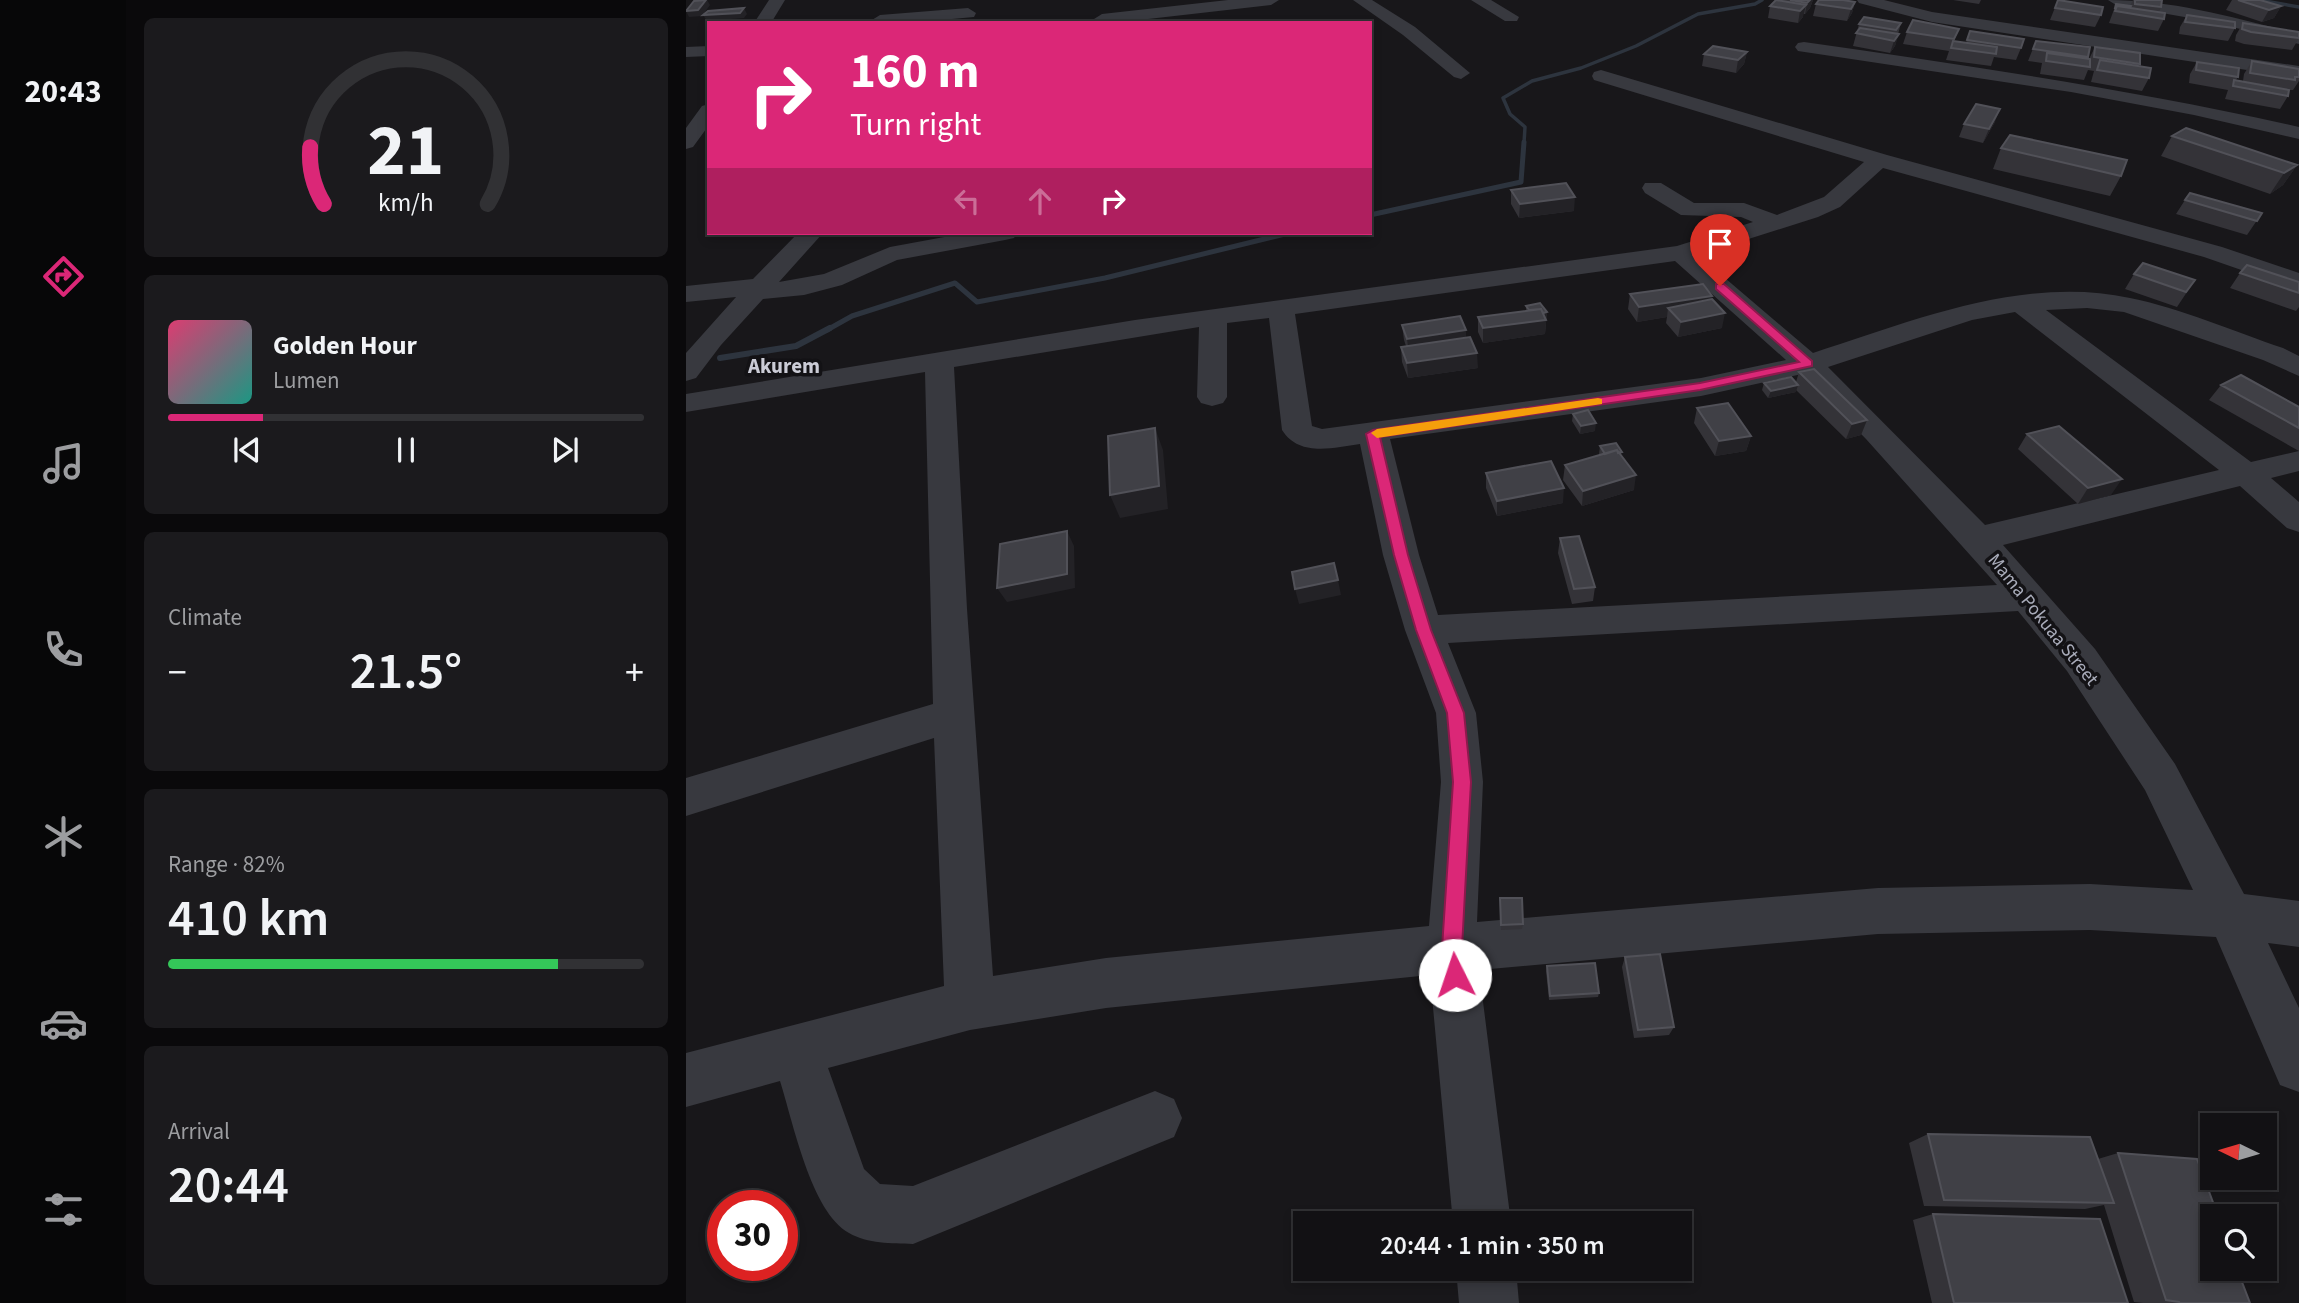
<!DOCTYPE html>
<html lang="en">
<head>
<meta charset="utf-8">
<style>
	:root { --surface:#121114; --page:#1b1a1d; --text:#f1f3f6; --muted:#9c9da0; --line:#313134; --accent:#db2777 }
	body { margin:0; font-family:"Source Sans 3",sans-serif; background:var(--page); color:var(--text); height:100vh; display:flex; flex-direction:column; font-size:26px; white-space:nowrap }
	* { box-sizing:border-box; margin:0 }
	p { font-size:23px; color:var(--muted) }
	.icon { flex:none; width:38px; height:38px; fill:none; stroke:currentColor; stroke-width:2; stroke-linecap:round; stroke-linejoin:round }
	.map { position:relative; flex:1; overflow:hidden }
	.sheet { display:flex; flex-direction:column; gap:18px; padding:18px; background:#0a090b; width:560px }
	.sheet>* { flex:none }
	.top-card { position:absolute; left:21px; top:21px; width:665px; height:214px; border-radius:0px; box-shadow:0 4px 10px #0003,0 0 0 2px var(--line); background:#db2777; color:#fff; overflow:hidden }
	.needle { width:46px; rotate:275deg }
	.buttons { position:absolute; left:1514px; top:1113px; display:grid; gap:14px }
	.buttons a { display:grid; place-items:center; width:77px; height:77px; border-radius:0px; background:var(--surface); box-shadow:0 4px 10px #0003,0 0 0 2px var(--line); font-size:35px }
	.speed { position:absolute; left:21px; top:1190px; display:flex; gap:14px; font-size:35px; font-weight:700; text-align:center }
	.speed>* { display:grid; place-content:center; width:91px; height:91px; border-radius:50%; background:var(--surface); box-shadow:0 4px 10px #0003,0 0 0 2px var(--line); line-height:1 }
	.speed .limit { border:10px solid #d22; background:#fff; color:#111 }
	.pin { position:absolute; display:grid; place-items:center; width:60px; height:60px; color:#fff; margin:-72px -30px; border-radius:50% 50% 50% 0; rotate:-45deg; box-shadow:0 0 7px #0007 }
	.pin .icon { rotate:45deg }
	.me { position:absolute; width:77px; margin:-38px; rotate:356deg; stroke-linejoin:round; filter:drop-shadow(0 0 5px #0008) }
	.turn { display:flex; align-items:center; gap:24px; height:147px; padding:0 28px; font-size:32px }
	.turn .icon { width:91px; height:91px; stroke-width:2.5 }
	.turn b { display:block; font-size:49px; line-height:60px }
	.lanes { display:flex; align-items:center; height:66px; padding:0 28px; background:#0003; justify-content:center; gap:35px; direction:ltr }
	.lanes .off { opacity:.35 }
	.big { font-size:52px; font-weight:600; line-height:1.1 }
	.sheet .widget { flex:1; display:flex; flex-direction:column; justify-content:center; gap:10px; min-width:0; padding:0 24px; border-radius:10px; background:var(--page) }
	.sheet .dial { align-items:center; gap:0 }
	.dial svg { height:182px; overflow:visible; fill:none; stroke:var(--line); stroke-width:7; stroke-linecap:round; text-anchor:middle }
	.dial text { fill:var(--text); stroke:none }
	.song { display:flex; align-items:center; gap:21px }
	.cover { width:84px; height:84px; border-radius:10px; background:linear-gradient(135deg,hsl(340 70% 55%),hsl(170 70% 35%)) }
	.played { height:7px; border-radius:4px; background:linear-gradient(90deg,var(--accent) 20%,var(--line) 20%) }
	.keys { display:flex; justify-content:space-around; direction:ltr }
	.heat { display:flex; justify-content:space-between; align-items:center; font-size:38px; direction:ltr }
	.charge { height:10px; border-radius:5px; background:linear-gradient(90deg,#34c759 82%,var(--line) 0) }
	.trip { position:absolute; left:607px; top:1211px; width:399px; height:70px; border-radius:0px; background:var(--surface); box-shadow:0 4px 10px #0003,0 0 0 2px var(--line); font-weight:600; line-height:70px; text-align:center }
	main { display:flex; flex:1; min-height:0 }
	.tab-bar { display:flex; flex-direction:column; width:126px; justify-content:space-around; align-items:center; background:#070708; color:var(--muted) }
	.tab-bar .icon { width:49px; height:49px }
	.tab-bar .on { color:var(--accent) }
	.tab-bar b { font-size:32px; color:var(--text) }
	.map>svg:first-child { display:block }
</style>
</head>
<body>
<main>
<nav class="tab-bar">
<b>20:43</b>
<svg class="icon on" aria-label="directions" viewBox="0 0 24 24"><path d="M12 3l9 9-9 9-9-9zM9 14v-3h6M13 9l2 2-2 2"/></svg>
<svg class="icon" aria-label="music" viewBox="0 0 24 24"><path d="M9 18V5l10-2v13"/><circle cx="6" cy="18" r="3"/><circle cx="16" cy="16" r="3"/></svg>
<svg class="icon" aria-label="phone" viewBox="0 0 24 24"><path d="M5 4h4l2 5-3 2q2 4 5 5l2-3 5 2v4C11 20 4 13 5 4z"/></svg>
<svg class="icon" aria-label="climate" viewBox="0 0 24 24"><path d="M12 3v18M4 7l16 10M4 17L20 7"/></svg>
<svg class="icon" aria-label="car" viewBox="0 0 24 24"><path d="M5 17H2v-5l4-1 3-4h7l3 4 3 1v5h-3M9 17h6M6 11h13"/><circle cx="7" cy="17" r="2"/><circle cx="17" cy="17" r="2"/></svg>
<svg class="icon" aria-label="filters" viewBox="0 0 24 24"><path d="M4 7h16M4 17h16"/><circle cx="9" cy="7" r="2"/><circle cx="15" cy="17" r="2"/></svg>
</nav>
<section class="sheet">
<div class="widget dial"><svg viewBox="0 0 100 80">
<path d="M14 69A42 42 0 1 1 86 69"/>
<path d="M14 69A42 42 0 0 1 8 44" stroke="#db2777"/>
<text x="50" y="56" font-size="32" font-weight="700">21</text>
<text x="50" y="72" font-size="11">km/h</text>
</svg></div>
<div class="widget">
<div class="song"><i class="cover"></i><div><b>Golden Hour</b><p>Lumen</p></div></div>
<div class="played"></div>
<div class="keys"><svg class="icon" aria-label="previous" viewBox="0 0 24 24"><path d="M18 5L8 12l10 7zM5 5v14"/></svg><svg class="icon" aria-label="pause" viewBox="0 0 24 24"><path d="M8 5v14M16 5v14"/></svg><svg class="icon" aria-label="next" viewBox="0 0 24 24"><path d="M6 5l10 7-10 7zM19 5v14"/></svg></div>
</div>
<div class="widget"><p>Climate</p>
<div class="heat"><a>−</a><b class="big">21.5°</b><a>+</a></div>
</div>
<div class="widget"><p>Range · 82%</p><b class="big">410 km</b><div class="charge"></div></div>
<div class="widget"><p>Arrival</p><b class="big">20:44</b></div>
</section>
<div class="map">
<svg width="1613" height="1303" viewBox="0 0 1613 1303">
	<rect width="100%" height="100%" fill="#18171a"/>
	<g fill="none" stroke-linecap="round" stroke-linejoin="round">
		<path stroke="#2d343e" stroke-width="3.5" d="M1573 0 1613 7
			M838 143 839 127 824 114 817 98 846 81 895 68 950 46 1012 14 1069 4 1076 0"/>
		<path stroke="#2d343e" stroke-width="5" d="M684 215 835 182 838 142
			M141 330 166 316 269 283 291 302 419 278 603 233"/>
		<path stroke="#2d343e" stroke-width="6" d="M34 358 110 346 144 328"/>
		<path fill="#38393f" fill-rule="evenodd" d="M83 0H99L85 23H68Z
			M542 0H593L585 5 427 23H411L408 19 416 14Z
			M667 0H686L729 27 784 73 775 79 768 77 717 35Z
			M785 0H805L833 17 831 21H819Z
			M1171 0H1198L1246 12 1613 66V78L1246 22 1173 3Z
			M1422 0C1488 0 1550 18 1613 34V44L1527 22 1430 5Z
			M282 8 290 13 288 17 222 23H188L186 20 194 15Z
			M1118 42C1285 66 1449 90 1613 127V139L1508 115 1385 92 1112 51 1109 47 1112 43Z
			M23 46V56L0 57V47Z
			M915 70 1201 155 1536 247 1613 273V290L1518 257 1197 168 1154 207 1132 217 1012 255 1127 353C1227 321 1337 275 1444 298 1494 308 1549 332 1597 348L1613 356V376L1577 360 1438 312 1401 308 1360 310 1565 462 1613 451V471L1585 478 1613 502V532L1601 528 1554 486 1317 545 1409 649 1489 764 1558 894 1613 901V947L1582 943 1613 1008V1092L1594 1085 1530 937 1404 930 1192 934 793 970 825 1223H767L744 975 420 1008 284 1030 142 1068 178 1169 194 1184 227 1186 469 1091 488 1099 496 1118 488 1137 227 1244C205 1243 182 1244 163 1233 125 1212 107 1122 94 1081L0 1107V1053L258 986 248 738 0 816V778L247 704 239 372 0 412V394L449 320 991 246 1067 222 1055 217 995 215 959 193 956 188 959 183H975L1008 203H1058L1091 215 1138 197 1178 162 908 80 906 76 908 72ZM989 261 1100 360 1015 378 636 429 626 426 609 314ZM1329 312 1533 470 1299 525 1142 367 1286 320ZM583 318 596 430C613 457 646 448 674 444L697 555 719 630 750 713 755 782 743 926 420 958 307 976 281 609 268 367 513 327 511 397 515 403 526 406 537 403 541 397V323ZM1116 374 1180 439 1311 585 752 615 733 555 704 439 1015 396ZM1332 611 1381 671 1459 790 1507 890 1404 884 1192 888 791 922 797 782 790 713 762 643Z
			M23 104V125L7 147 0 149V128L16 106Z
			M112 233H137L93 282 138 274 204 247 280 233H331L328 238 319 240 211 260 156 285 118 295 77 299 35 345 10 378 0 381V353L50 297 0 302V286L67 279Z
			M770 1269H830L833 1303H773Z"/>
	</g>
	<path fill="#343338" d="M1094 0H1127L1124 8 1119 14H1117V17L1112 23 1082 18 1084 6Z
		M1267 0H1295L1293 4Z
		M1372 0 1415 15 1409 27 1364 20Z
		M1447 0H1476L1475 7 1473 12 1478 19 1472 31 1423 23 1430 4 1444 6Z
		M1546 0H1574L1595 6 1588 18 1576 22 1540 10Z
		M1169 2 1166 13 1161 21 1127 16 1130 4Z
		M1501 15 1549 28 1542 41 1493 34 1494 27Z
		M1215 23 1209 46 1204 53 1167 46 1173 24Z
		M1557 23 1613 32V38L1606 50 1558 44 1549 41 1550 35Z
		M1273 29 1268 41 1280 43 1284 31 1335 48 1330 60 1308 57 1305 66 1260 60 1263 51 1217 44 1221 32Z
		M1350 41 1402 57V59H1403L1409 47 1454 64 1453 66 1463 78 1456 91 1405 82 1408 71 1402 70 1398 80 1354 74 1356 63 1342 61Z
		M1061 52 1058 64 1050 73 1016 66 1018 54Z
		M1566 61 1613 69V81L1607 90H1603L1602 96 1594 109 1539 99 1542 90 1503 83 1504 74 1511 62 1552 77 1550 80 1557 81 1558 74Z
		M1309 122 1297 143 1273 137 1278 124Z
		M1486 136 1611 165 1597 185 1584 194 1475 156Z
		M1315 148 1435 176 1424 196 1307 169Z
		M825 190 888 211 833 218 825 204Z
		M1499 200 1576 213 1561 235 1490 214Z
		M1554 273 1613 282V307L1610 311 1544 288Z
		M1448 274 1509 280 1491 307 1439 289Z
		M944 294 1026 296 1025 299 1036 328 992 337 980 323 981 317 951 322 942 309Z
		M840 306 861 312 859 334 797 343 792 332V317L840 311Z
		M716 325 780 330V337L792 368 722 378 716 362 715 347 720 346 718 340Z
		M1113 372 1181 420 1175 435 1160 439 1110 390V392L1082 398 1076 390 1078 383 1110 382Z
		M1535 385 1613 407V451L1523 400Z
		M1011 408 1065 436 1060 451 1029 456 1008 423Z
		M887 414 909 431 894 434 886 421Z
		M1341 434 1425 495 1392 504 1332 449Z
		M914 446 936 457 948 490 896 506 877 480 879 465 914 455 913 454Z
		M800 473 877 503 811 516 800 488Z
		M874 538 909 587 907 601 886 604 872 553Z
		M814 898 837 924 836 929 815 930Z
		M939 957 988 1027 983 1035 948 1038 936 967Z
		M861 966 913 993 912 997 863 1000 860 971Z
		M1242 1134 1412 1159 1432 1153 1564 1303H1457L1448 1302 1418 1205 1399 1209 1238 1206 1223 1143Z
		M1247 1214 1442 1303H1246L1227 1220Z"/>
	<path fill="#232226" d="M21 0 24 5 16 16 3 17 0 11Z
		M1124 0H1127L1124 8 1119 14 1121 3Z
		M1169 2 1166 13 1161 21 1165 9Z
		M1120 5 1117 17 1112 23 1114 11Z
		M1595 6 1588 18 1576 22 1583 10Z
		M58 8 61 14 58 18 21 21 17 15Z
		M1213 34 1209 46 1204 53 1208 41Z
		M1061 52 1058 64 1050 73 1052 60Z
		M1314 109 1309 122 1297 143 1303 129Z
		M1611 165 1597 185 1584 194 1598 173Z
		M889 197 888 211 833 218 834 204Z
		M1026 296 1023 311 982 308 981 317 951 322 953 307Z
		M861 312 859 334 797 343V328L846 315Z
		M1039 313 1036 328 992 337 995 322Z
		M780 330V345L723 354 721 339Z
		M791 353 792 368 722 378 721 363Z
		M1112 385 1110 392 1082 398 1085 391Z
		M1181 420 1175 435 1160 439 1166 424Z
		M910 423 909 431 894 434 895 426Z
		M469 428 477 450 482 509 434 518 424 495Z
		M1065 436 1060 451 1029 456 1033 441Z
		M950 475 948 490 896 506 897 491Z
		M1436 479 1425 495 1392 504 1402 488Z
		M878 488 877 503 811 516V501Z
		M381 531 388 546 389 588 321 602 311 588Z
		M652 580 655 595 613 604 609 589Z"/>
	<path fill="#404046" stroke="#515158" stroke-width="2" d="M20 0 12 10 0 11 8 1Z
		M1090 0 1120 5 1114 11 1084 6Z
		M1104 0H1124L1121 3Z
		M1133 0H1157L1169 2 1165 9 1130 4Z
		M1372 0 1417 7 1415 15 1369 8Z
		M1449 0H1476L1475 7 1449 4Z
		M1552 0H1574L1595 6 1583 10Z
		M1430 4 1445 6 1444 8 1431 6 1430 8H1429Z
		M1431 6 1479 13 1478 19 1429 11Z
		M58 8 54 13 17 15 22 11Z
		M1501 15 1549 22V28L1499 22Z
		M1178 17 1215 23 1210 30 1173 24Z
		M1227 20 1273 29 1268 39 1221 32Z
		M1557 23 1613 32V38L1565 32 1556 29Z
		M1174 28 1213 34 1208 41 1170 33Z
		M1284 31 1338 39 1335 48 1281 40Z
		M1267 41 1311 47 1310 54 1265 48Z
		M1350 41 1404 47 1402 57 1347 49Z
		M1027 46 1061 52 1052 60 1018 54Z
		M1409 47 1454 53V64L1408 57Z
		M1361 53 1404 59V67L1360 61Z
		M1414 60 1465 68 1463 78 1411 70Z
		M1566 61 1613 69V77H1609V80L1564 73Z
		M1511 62 1553 68 1552 77 1510 70Z
		M1548 80 1603 90 1602 96 1547 86Z
		M1290 104 1314 109 1303 129 1278 124Z
		M1500 128 1611 165 1598 173 1486 136Z
		M1324 135 1441 160 1435 176 1315 148Z
		M880 183 889 197 834 204 825 190Z
		M1504 193 1576 213 1571 221 1499 200Z
		M1457 263 1509 280 1500 292 1448 274Z
		M1561 265 1613 282V293L1554 273Z
		M1017 284 1026 296 953 307 944 294Z
		M1026 299 1039 313 995 322 982 308Z
		M854 303 861 312 857 313 855 309 843 310 840 306Z
		M855 309 860 320 797 328 792 317Z
		M774 316 780 330 721 339 716 325Z
		M784 337 791 353 721 363 715 347Z
		M1128 369 1181 420 1166 424 1113 372Z
		M1555 375 1613 407V428L1535 385Z
		M1105 377 1112 385 1085 391 1078 383Z
		M1042 403 1065 436 1033 441 1011 408Z
		M902 410 910 423 895 426 887 414Z
		M1373 426 1436 479 1402 488 1341 434Z
		M469 428 473 486 424 495 422 436Z
		M930 443 936 452 932 453 931 450 919 454 914 446Z
		M931 450 950 475 897 491 879 465Z
		M865 461 878 488 811 501 800 473Z
		M381 531V574L311 588 314 544Z
		M893 536 909 587 888 589 874 538Z
		M648 563 652 580 609 589 606 572Z
		M814 898H836L837 924 815 925Z
		M974 954 988 1027 952 1030 939 957Z
		M909 963 913 993 864 996 861 966Z
		M1242 1134 1404 1137 1428 1203 1258 1200Z
		M1432 1153 1511 1159 1532 1216H1526V1269H1551L1564 1303H1494L1493 1302 1480 1300Z
		M1247 1214 1414 1219 1442 1303H1268Z"/>
	<path fill="#db2777" stroke="#8e194d" stroke-width="2" d="M1030 284H1038L1126 361V366L1014 390 694 437 722 555 745 630 778 713 785 782 776 948 780 975 777 982 769 985 762 982 756 948 767 782 761 713 730 630 708 555 680 434 687 430 1014 383 1113 362 1030 289Z"/>
	<path fill="#f59e0b" d="M912 398 916 399V404L691 438 685 433 691 429Z"/>
	<g text-anchor="middle" stroke-width="7" stroke-linejoin="round" paint-order="stroke">
		<g font-size="19" fill="#a9acba" stroke="#131215">
			<text transform="translate(1358 619) rotate(51)" y="7">Mama Pokuaa Street</text>
		</g>
		<g font-size="21" font-weight="bold" fill="#cbccd6" stroke="#131215">
			<text x="98" y="373">Akurem</text>
		</g>
	</g>
</svg>
<div class="buttons">
<a><svg class="needle" viewBox="-14 -14 28 28"><path d="M0-13l5 13h-10z" fill="#e53935"/><path d="M0 13l5-13h-10z" fill="#9c9da0"/></svg></a>
<a><svg class="icon" aria-label="search" viewBox="0 0 24 24"><circle cx="10" cy="10" r="6"/><path d="M15 15l6 6"/></svg></a>
</div>
<div class="speed"><div class="limit">30</div></div>
<div class="pin" style="left:1034px;top:286px;background:#d93025"><svg class="icon" aria-label="arrive" viewBox="0 0 24 24"><path d="M6 21V4h12l-3 4 3 4H6"/></svg></div>
<svg class="me" style="left:769px;top:975px" viewBox="-20 -20 40 40"><circle r="19" fill="#fff"/><path d="M0-13L10 11 0 6-10 11z" fill="#db2777"/></svg>
<div class="trip">20:44 · 1 min · 350 m</div>
<div class="top-card">
<div class="turn"><svg class="icon" aria-label="right" viewBox="0 0 24 24"><path d="M7 20v-9h11M14 6l5 5-5 5"/></svg><div><b>160 m</b>Turn right</div></div>
<div class="lanes"><svg class="icon off" aria-label="left" viewBox="0 0 24 24"><path d="M17 20v-9H6M10 6l-5 5 5 5"/></svg><svg class="icon off" aria-label="ahead" viewBox="0 0 24 24"><path d="M12 20V5M6 11l6-6 6 6"/></svg><svg class="icon" aria-label="right" viewBox="0 0 24 24"><path d="M7 20v-9h11M14 6l5 5-5 5"/></svg></div>
</div>
</div>
</main>
</body>
</html>
